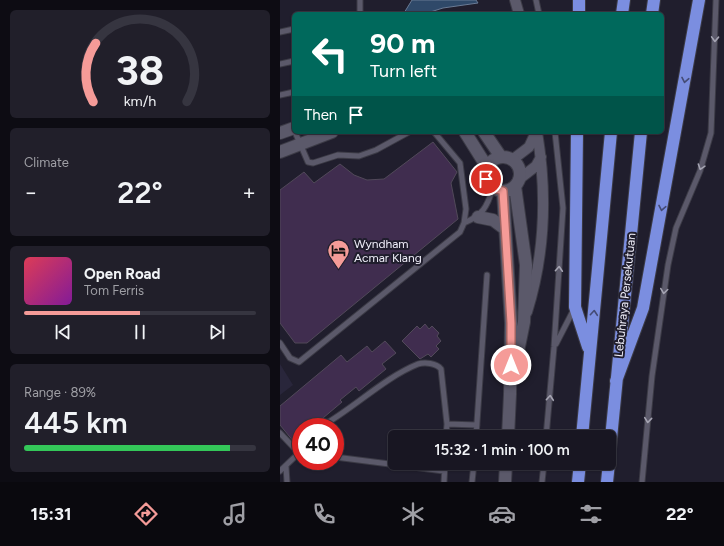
<!DOCTYPE html>
<html lang="en">
<head>
<meta charset="utf-8">
<style>
	:root { --surface:#181622; --page:#211f2a; --text:#f1f3f6; --muted:#9f9fa5; --line:#363540; --accent:#f59b98 }
	body { margin:0; font-family:Figtree,sans-serif; background:var(--page); color:var(--text); height:100vh; display:flex; flex-direction:column; font-size:15px; white-space:nowrap }
	* { box-sizing:border-box; margin:0 }
	p { font-size:13px; color:var(--muted) }
	.icon { flex:none; width:22px; height:22px; fill:none; stroke:currentColor; stroke-width:2; stroke-linecap:round; stroke-linejoin:round }
	.map { position:relative; flex:1; overflow:hidden }
	.panel { display:flex; flex-direction:column; gap:10px; padding:10px; background:#0d0c13; width:280px }
	.panel>* { flex:none }
	.top-card { position:absolute; left:12px; top:12px; width:372px; height:122px; border-radius:6px; box-shadow:0 1px 3px #0004,0 0 0 1px var(--line); background:#00695c; color:#fff; overflow:hidden }
	.speed { position:absolute; left:12px; top:418px; display:flex; gap:8px; font-size:20px; font-weight:700; text-align:center }
	.speed>* { display:grid; place-content:center; width:52px; height:52px; border-radius:50%; background:var(--surface); box-shadow:0 1px 3px #0004,0 0 0 1px var(--line); line-height:1 }
	.speed .limit { border:6px solid #d22; background:#fff; color:#111 }
	.pin { position:absolute; display:grid; place-items:center; width:34px; height:34px; color:#fff; margin:-17px; border:2px solid #fff; border-radius:50%; box-shadow:0 1px 4px #0007 }
	.me { position:absolute; width:44px; margin:-22px; rotate:0deg; stroke-linejoin:round; filter:drop-shadow(0 0 3px #0008) }
	.turn { display:flex; align-items:center; gap:14px; height:84px; padding:0 12px; font-size:18px }
	.turn .icon { width:52px; height:52px; stroke-width:2.5 }
	.turn b { display:block; font-size:28px; line-height:34px }
	.then { display:flex; align-items:center; height:38px; padding:0 12px; background:#0003; gap:8px; font-size:15px }
	.big { font-size:30px; font-weight:600; line-height:1.1 }
	.panel .widget { flex:1; display:flex; flex-direction:column; justify-content:center; gap:6px; min-width:0; padding:0 14px; border-radius:6px; background:var(--page) }
	.panel .dial { align-items:center; gap:0 }
	.dial svg { height:104px; overflow:visible; fill:none; stroke:var(--line); stroke-width:7; stroke-linecap:round; text-anchor:middle }
	.dial text { fill:var(--text); stroke:none }
	.song { display:flex; align-items:center; gap:12px }
	.cover { width:48px; height:48px; border-radius:6px; background:linear-gradient(135deg,hsl(350 70% 55%),hsl(290 70% 35%)) }
	.played { height:4px; border-radius:2px; background:linear-gradient(90deg,var(--accent) 50%,var(--line) 50%) }
	.keys { display:flex; justify-content:space-around; direction:ltr }
	.heat { display:flex; justify-content:space-between; align-items:center; font-size:22px; direction:ltr }
	.charge { height:6px; border-radius:3px; background:linear-gradient(90deg,#34c759 89%,var(--line) 0) }
	.trip { position:absolute; left:108px; top:430px; width:228px; height:40px; border-radius:6px; background:var(--surface); box-shadow:0 1px 3px #0004,0 0 0 1px var(--line); font-weight:600; line-height:40px; text-align:center }
	.menu { display:flex; height:64px; justify-content:space-around; align-items:center; background:#0a090e; color:var(--muted) }
	.menu .icon { width:28px; height:28px }
	.menu .on { color:var(--accent) }
	.menu b { font-size:18px; color:var(--text) }
	main { display:flex; flex:1; min-height:0 }
	.map>svg:first-child { display:block }
</style>
</head>
<body>
<main>
<section class="panel">
<div class="widget dial"><svg viewBox="0 0 100 80">
<path d="M14 69A42 42 0 1 1 86 69"/>
<path d="M14 69A42 42 0 0 1 16 24" stroke="#f59b98"/>
<text x="50" y="56" font-size="32" font-weight="700">38</text>
<text x="50" y="72" font-size="11">km/h</text>
</svg></div>
<div class="widget"><p>Climate</p>
<div class="heat"><a>−</a><b class="big">22°</b><a>+</a></div>
</div>
<div class="widget">
<div class="song"><i class="cover"></i><div><b>Open Road</b><p>Tom Ferris</p></div></div>
<div class="played"></div>
<div class="keys"><svg class="icon" aria-label="previous" viewBox="0 0 24 24"><path d="M18 5L8 12l10 7zM5 5v14"/></svg><svg class="icon" aria-label="pause" viewBox="0 0 24 24"><path d="M8 5v14M16 5v14"/></svg><svg class="icon" aria-label="next" viewBox="0 0 24 24"><path d="M6 5l10 7-10 7zM19 5v14"/></svg></div>
</div>
<div class="widget"><p>Range · 89%</p><b class="big">445 km</b><div class="charge"></div></div>
</section>
<div class="map">
<svg width="444" height="482" viewBox="0 0 444 482">
	<rect width="100%" height="100%" fill="#201e2d"/>
	<path fill="#29263b" d="M0 364 13 385 0 395Z"/>
	<path fill="#2f4969" stroke="#697a94" d="M132 0H196L198 3 163 8 144 14H126L124 13Z"/>
	<path fill="#402d4f" stroke="#514959" d="M153 142 177 172 171 183 178 219 27 343H15L0 323V190L24 172 34 183 60 164 74 175 87 180 104 179Z
		M145 324 149 329 152 326 159 333 157 336 161 341 156 346 159 349 151 357 148 354 140 359 122 341 137 326 140 329Z
		M105 341 116 353 102 364 106 369 79 391 76 387 60 400 62 402 43 418 44 425 52 427H21V437L14 442 0 425V406L61 355 67 362 87 346 92 352Z"/>
	<g fill="none" stroke-linecap="round" stroke-linejoin="round">
		<defs>
			<path id="service" d="M80 0V14
				M256 0 259 14
				M0 32 14 29
				M0 64 14 61
				M0 95 14 92
				M15 132 28 162 33 163 58 155 79 156 96 150 129 132
				M184 223C203 215 207 207 213 188
				M0 343 10 358 19 362 180 232 184 223 186 209 180 163 154 132
				M276 344 294 309
				M47 423C77 405 106 377 138 364 145 362 156 363 161 369L167 424 166 437
				M167 424 197 425
				M0 433 19 453
				M196 437 207 275
				M266 437 274 347 283 208 275 132
				M55 457 164 471
				M6 467 7 482
				M0 471 21 451
				M164 482 165 463
				M192 482 194 463
				M262 482 264 463
				M362 482 372 376 388 265 396 228 420 171 431 133 436 0"/>
			<path id="minor" d="M235 0 239 14
				M232 160 249 147 256 132
				M238 180 256 166 261 157
				M247 312C265 254 267 192 257 132"/>
			<path id="tertiary" d="M185 132 207 167
				M204 132 221 157
				M0 133 14 128
				M0 152 52 132
				M206 174a17 17 0 1 1 34 0a17 17 0 1 1-34 0Z
				M235 186 246 265 244 322 236 361
				M223 191 231 323 230 394 228 437
				M198 217 213 220 225 229
				M225 482 226 463"/>
			<path id="trunk" d="M299 14V0
				M342 14 344 0
				M372 14 374 0
				M297 132 295 307 308 347
				M336 381 363 308 419 0
				M302 437 331 132
				M329 459 361 132
				M298 482 300 463
				M327 482 329 463"/>
		</defs>
		<use href="#service" stroke="#3c3b46" stroke-width="7"/>
		<use href="#minor" stroke="#3c3b46" stroke-width="12"/>
		<use href="#tertiary" stroke="#3c3b46" stroke-width="14"/>
		<use href="#trunk" stroke="#3c3b46" stroke-width="14"/>
		<use href="#service" stroke="#5b596a" stroke-width="5"/>
		<use href="#minor" stroke="#5b596a" stroke-width="10"/>
		<use href="#tertiary" stroke="#5b596a" stroke-width="12"/>
		<use href="#trunk" stroke="#7b8ee0" stroke-width="12"/>
	</g>
	<defs><path id="oneway-chevron" d="M-2-3.5L2.5 0L-2 3.5" fill="none" stroke-width="1.6" stroke-linecap="round" stroke-linejoin="round"/></defs>
	<g stroke="#a5a4b2">
		<use href="#oneway-chevron" transform="translate(435 39) rotate(92)"/>
		<use href="#oneway-chevron" transform="translate(421 167) rotate(108)"/>
		<use href="#oneway-chevron" transform="translate(279 269) rotate(-86)"/>
		<use href="#oneway-chevron" transform="translate(384 291) rotate(98)"/>
		<use href="#oneway-chevron" transform="translate(270 398) rotate(-85)"/>
		<use href="#oneway-chevron" transform="translate(368 420) rotate(96)"/>
	</g>
	<g stroke="#444b75">
		<use href="#oneway-chevron" transform="translate(405 80) rotate(101)"/>
		<use href="#oneway-chevron" transform="translate(382 208) rotate(101)"/>
		<use href="#oneway-chevron" transform="translate(314 313) rotate(-85)"/>
	</g>
	<g fill="none" stroke-linecap="round" stroke-linejoin="round">
		<defs>
			<path id="route" d="M206 179 213 188 223 191 231 323V365"/>
		</defs>
		<use href="#route" stroke="#9f6563" stroke-width="10"/>
		<use href="#route" stroke="#f59b98" stroke-width="7"/>
	</g>
	<defs>
		<symbol id="hotel-pin" viewBox="-11 -11 22 30"><path d="M0 17L-7.5 6A9.5 9.5 0 1 1 7.5 6Z" fill="#f59b98" stroke="#201e2d"/><path d="M-6-4.5h1.5V1H6V5H4.5V3h-9V5H-6ZM-4 0a1.8 1.8 0 1 1 3.6 0ZM.5 0V-2.5h3Q6-2.5 6 0Z" fill="#111"/></symbol>
	</defs>
	<g fill-rule="evenodd">
		<use href="#hotel-pin" x="46" y="238" width="25" height="34"/>
	</g>
	<g text-anchor="middle" stroke-width="4" stroke-linejoin="round" paint-order="stroke">
		<g font-size="12" fill="#efeef9" stroke="#201e2d" text-anchor="start">
			<text x="74" y="248">Wyndham<tspan x="74" dy="14">Acmar Klang</tspan></text>
		</g>
		<g font-size="12" fill="#efeef9" stroke="#201e2d">
			<text transform="translate(345 295) rotate(-84)" y="4">Lebuhraya Persekutuan</text>
		</g>
	</g>
</svg>
<div class="speed"><div class="limit">40</div></div>
<div class="pin" style="left:206px;top:179px;background:#d93025"><svg class="icon" aria-label="arrive" viewBox="0 0 24 24"><path d="M6 21V4h12l-3 4 3 4H6"/></svg></div>
<svg class="me" style="left:231px;top:365px" viewBox="-20 -20 40 40"><circle r="17" fill="#f59b98" stroke="#fff" stroke-width="3"/><path d="M0-11L8 9 0 5-8 9z" fill="#fff"/></svg>
<div class="trip">15:32 · 1 min · 100 m</div>
<div class="top-card">
<div class="turn"><svg class="icon" aria-label="left" viewBox="0 0 24 24"><path d="M17 20v-9H6M10 6l-5 5 5 5"/></svg><div><b>90 m</b>Turn left</div></div>
<div class="then">Then<svg class="icon" aria-label="arrive" viewBox="0 0 24 24"><path d="M6 21V4h12l-3 4 3 4H6"/></svg></div>
</div>
</div>
</main>
<nav class="menu">
<b>15:31</b>
<svg class="icon on" aria-label="directions" viewBox="0 0 24 24"><path d="M12 3l9 9-9 9-9-9zM9 14v-3h6M13 9l2 2-2 2"/></svg>
<svg class="icon" aria-label="music" viewBox="0 0 24 24"><path d="M9 18V5l10-2v13"/><circle cx="6" cy="18" r="3"/><circle cx="16" cy="16" r="3"/></svg>
<svg class="icon" aria-label="phone" viewBox="0 0 24 24"><path d="M5 4h4l2 5-3 2q2 4 5 5l2-3 5 2v4C11 20 4 13 5 4z"/></svg>
<svg class="icon" aria-label="climate" viewBox="0 0 24 24"><path d="M12 3v18M4 7l16 10M4 17L20 7"/></svg>
<svg class="icon" aria-label="car" viewBox="0 0 24 24"><path d="M5 17H2v-5l4-1 3-4h7l3 4 3 1v5h-3M9 17h6M6 11h13"/><circle cx="7" cy="17" r="2"/><circle cx="17" cy="17" r="2"/></svg>
<svg class="icon" aria-label="filters" viewBox="0 0 24 24"><path d="M4 7h16M4 17h16"/><circle cx="9" cy="7" r="2"/><circle cx="15" cy="17" r="2"/></svg>
<b>22°</b>
</nav>
</body>
</html>
